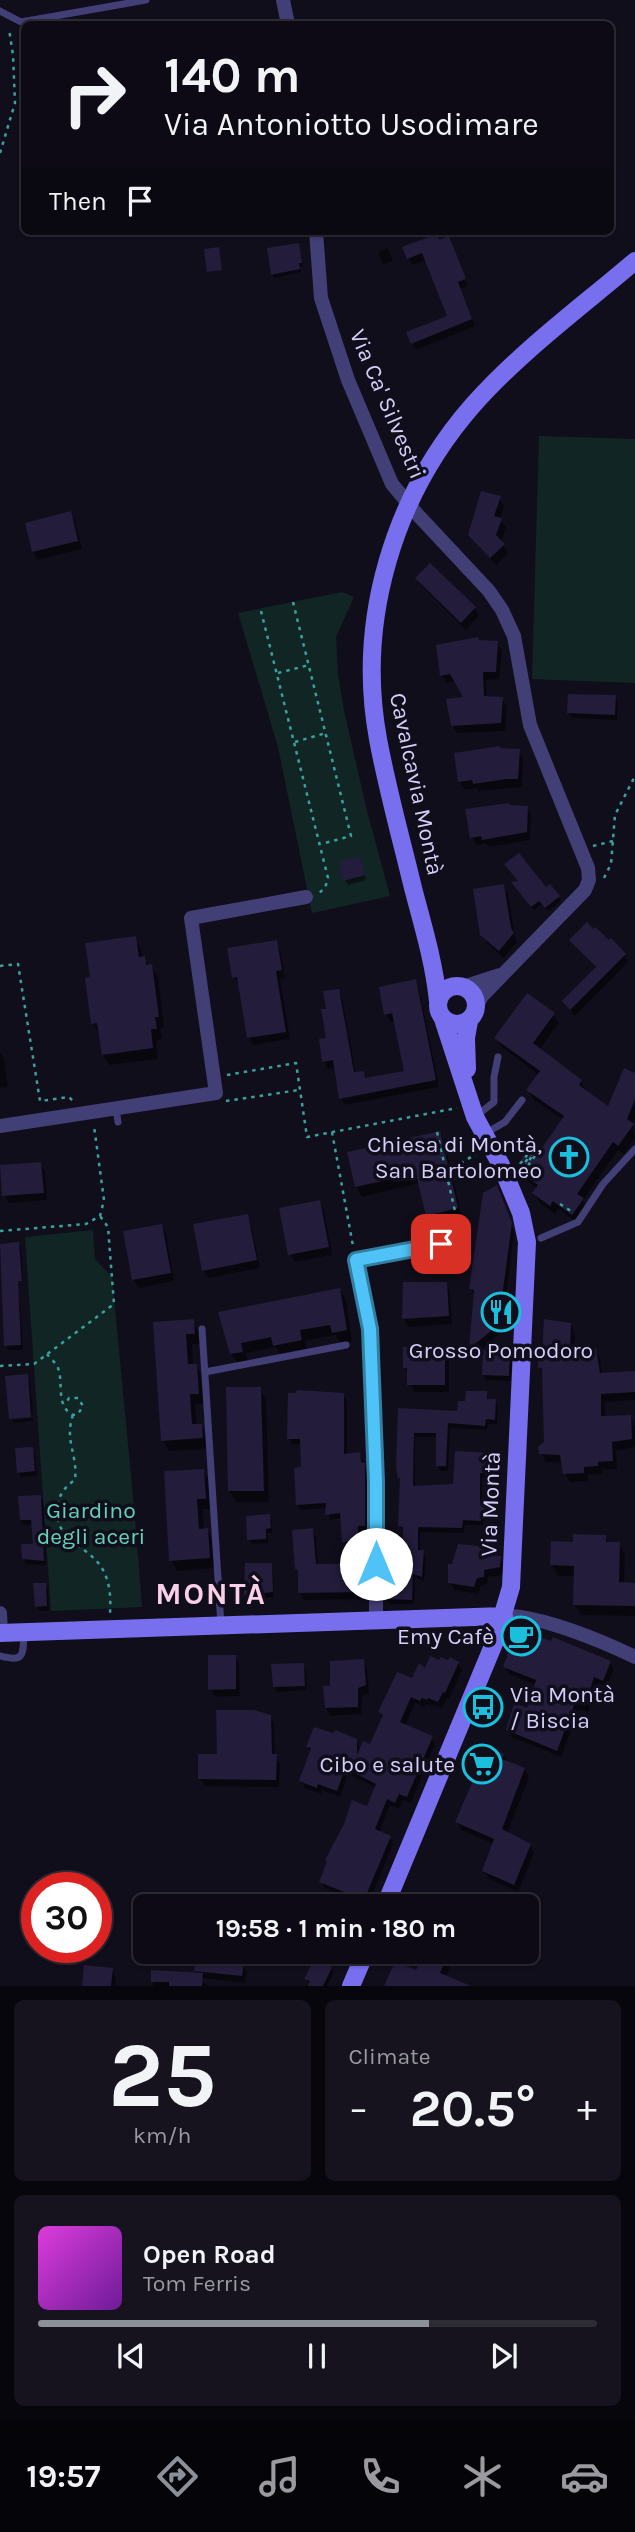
<!DOCTYPE html>
<html lang="en">
<head>
<meta charset="utf-8">
<style>
	:root { --surface:#0d0a15; --page:#16131e; --text:#f1f3f6; --muted:#9a9aa0; --line:#2d2b34; --accent:#8c9099 }
	body { margin:0; font-family:Karla,sans-serif; background:var(--page); color:var(--text); height:100vh; display:flex; flex-direction:column; font-size:26px; white-space:nowrap }
	* { box-sizing:border-box; margin:0 }
	p { font-size:23px; color:var(--muted) }
	.icon { flex:none; width:38px; height:38px; fill:none; stroke:currentColor; stroke-width:2; stroke-linecap:round; stroke-linejoin:round }
	.map { position:relative; height:1986px; overflow:hidden }
	.details { display:flex; flex-direction:column; gap:14px; padding:14px; background:#07060c; flex:1 }
	.details>* { flex:none }
	.top-card { position:absolute; left:21px; top:21px; width:593px; height:214px; border-radius:10px; box-shadow:0 2px 5px #0004,0 0 0 2px var(--line); background:#0d0a15; color:var(--text); overflow:hidden }
	.speed { position:absolute; left:21px; top:1872px; display:flex; gap:14px; font-size:35px; font-weight:700; text-align:center }
	.speed>* { display:grid; place-content:center; width:91px; height:91px; border-radius:50%; background:var(--surface); box-shadow:0 2px 5px #0004,0 0 0 2px var(--line); line-height:1 }
	.speed .limit { border:10px solid #d22; background:#fff; color:#111 }
	.pin { position:absolute; display:grid; place-items:center; width:60px; height:60px; color:#fff; margin:-30px; border-radius:14px; box-shadow:0 4px 10px #0006 }
	.me { position:absolute; width:77px; margin:-38px; rotate:0deg; stroke-linejoin:round; filter:drop-shadow(0 0 5px #0008) }
	.turn { display:flex; align-items:center; gap:24px; height:147px; padding:0 28px; font-size:32px }
	.turn .icon { width:91px; height:91px; stroke-width:2.5 }
	.turn b { display:block; font-size:49px; line-height:60px }
	.then { display:flex; align-items:center; height:66px; padding:0 28px; background:#0003; gap:14px; font-size:26px }
	.big { font-size:52px; font-weight:700; line-height:1.1 }
	.details .tile { flex:1; display:flex; flex-direction:column; justify-content:center; gap:10px; min-width:0; padding:0 24px; border-radius:10px; background:var(--page) }
	.details .dial { align-items:center; gap:0 }
	.dial b { font-size:91px; line-height:1 }
	.song { display:flex; align-items:center; gap:21px }
	.cover { width:84px; height:84px; border-radius:10px; background:linear-gradient(135deg,hsl(300 70% 55%),hsl(280 70% 35%)) }
	.played { height:7px; border-radius:4px; background:linear-gradient(90deg,var(--accent) 70%,var(--line) 70%) }
	.keys { display:flex; justify-content:space-around; direction:ltr }
	.heat { display:flex; justify-content:space-between; align-items:center; font-size:38px; direction:ltr }
	.details .tiles { flex:1; display:grid; gap:14px; grid-template-columns:1fr 1fr }
	.tile:last-child { grid-column:span 2 }
	.trip { position:absolute; left:133px; top:1894px; width:406px; height:70px; border-radius:10px; background:var(--surface); box-shadow:0 2px 5px #0004,0 0 0 2px var(--line); font-weight:700; line-height:70px; text-align:center }
	.tabs { display:flex; height:112px; justify-content:space-around; align-items:center; background:#050408; color:var(--muted) }
	.tabs .icon { width:49px; height:49px }
	.tabs .active { color:var(--accent) }
	.tabs b { font-size:32px; color:var(--text) }
	.map>svg:first-child { display:block }
</style>
</head>
<body>
<div class="map">
<svg width="635" height="1986" viewBox="0 0 635 1986">
	<rect width="100%" height="100%" fill="#110e1c"/>
	<path fill="#112525" d="M539 436 635 439V683L532 679Z
		M342 592 354 597 336 637 338 674 344 711 367 811 390 896 312 913 278 747 238 613Z
		M93 1230 95 1259 112 1277 134 1507 142 1607 51 1611 25 1237Z"/>
	<path fill="#0007" d="M439 242 452 245 468 286 460 289 475 326 416 350 412 343 449 317 427 260 412 265 408 258Z
		M298 245 303 266 300 267 301 272 274 278 272 274Z
		M388 248 393 261 383 264 378 252Z
		M499 498 504 506 500 520 506 527 501 542 508 553 496 565 470 534Z
		M71 513 75 521 82 549 38 560 33 552Z
		M417 578 475 608 479 616 466 630 422 586Z
		M478 642 497 643 502 651 499 679 486 680 487 698 502 699 507 707 505 731 457 733 452 725 466 698 456 681 446 683 442 675Z
		M615 697 618 702 617 720 572 718 569 713Z
		M519 751 523 759 522 787 479 791 477 788 465 790 460 782Z
		M509 807H527L531 815 530 840 489 847 486 843 476 845 472 837Z
		M362 863 366 880 348 885 345 880Z
		M503 885 508 893 515 937 517 942 504 958 487 943 481 934Z
		M550 886 561 901 548 911 542 904 534 910 516 887 546 890Z
		M135 938 141 949 142 958 149 966H151L158 977 164 1027 160 1028 162 1039 156 1040 158 1059 109 1065 103 1055 99 1034 93 1023 92 979Z
		M571 940 624 955 628 962 575 1016 564 1002 596 968Z
		M276 942 280 950 285 978 280 979 290 1039 253 1045 249 1037 240 985 234 978Z
		M415 981 419 988 439 1087 345 1105 341 1098 336 1068 328 1069 324 1062 321 1041 328 1039V1010L338 990 342 998 356 1074 363 1072 367 1080 406 1072 395 1021 390 1022 386 1014Z
		M553 1014 559 1023 539 1050 581 1081 586 1090 609 1108 635 1074V1120L633 1125 635 1138 624 1154 618 1150 583 1201 588 1209 578 1223 558 1209 555 1214 540 1203 535 1193 538 1189 525 1179 520 1170 542 1150 564 1120 534 1100 528 1090 539 1075 502 1047 496 1038Z
		M0 1052 4 1059 8 1087 0 1088Z
		M440 1133 445 1143 462 1218 433 1225 427 1215 420 1183 362 1197 357 1187 349 1154Z
		M40 1164 45 1172 47 1200 9 1203 4 1195Z
		M500 1194 514 1232 505 1305 509 1313 508 1333H501L474 1355 471 1349 475 1296 471 1289Z
		M319 1202 324 1210 332 1255 295 1262 290 1254Z
		M247 1216 251 1224 260 1268 208 1278 204 1270Z
		M161 1226 166 1234 174 1281 139 1288 134 1280 125 1233Z
		M18 1244 21 1249 23 1280 2 1281 0 1246Z
		M446 1284 450 1292 452 1324 408 1327 404 1319Z
		M340 1290 346 1300 352 1341 340 1343 335 1335 305 1341 307 1350 281 1356 276 1347 246 1353 248 1362 238 1364 231 1354 220 1314Z
		M18 1298 20 1303 23 1350H8L6 1346Z
		M193 1321 199 1332 200 1344H192L193 1366H196L203 1377 205 1404H195L197 1426H201L207 1437 208 1449 169 1451 163 1441 155 1323Z
		M570 1324 575 1333 574 1352 595 1350 600 1359 602 1375 635 1373V1400L605 1402V1418L630 1417 635 1426V1447L616 1451 617 1469 602 1470V1474L588 1475V1481L570 1482 565 1474 563 1463 546 1462 541 1453 546 1443 544 1374 540 1368 544 1357Z
		M444 1349 449 1357V1392H414L405 1368Z
		M509 1353 512 1358 511 1381 486 1380 483 1375Z
		M27 1376 30 1381 33 1415 10 1417Z
		M228 1389H260L266 1399 269 1502H236L229 1491Z
		M486 1393 489 1401H495L498 1406 497 1424H488L487 1430 450 1428 448 1471H440L438 1466V1437H415V1488L455 1486 492 1455 495 1460 494 1478H482V1502L492 1503 495 1508V1520H483V1525H465L464 1533 420 1532V1552H423L426 1557 424 1581 415 1577 414 1604H390L387 1599 392 1578 404 1551 403 1531 400 1526V1409L459 1412 467 1403Z
		M343 1395 347 1401V1456L359 1454 367 1470V1531H360V1548L347 1547 344 1542 342 1518 330 1520 327 1508 301 1510 297 1504 303 1469 302 1444H292L289 1438Z
		M33 1418V1421L13 1423 12 1420Z
		M32 1449 35 1454 37 1476 21 1477 18 1472Z
		M203 1471 209 1481 211 1509H202L204 1530H207L213 1541 215 1568 177 1571 171 1560Z
		M41 1497 43 1502 46 1565 26 1564 24 1559 34 1545 33 1524 24 1525 21 1520Z
		M269 1516 272 1521V1533H268V1543L252 1544 249 1539Z
		M312 1530 316 1537 318 1566H346L350 1577 365 1578 369 1585V1599L304 1600 300 1593V1573L297 1569Z
		M605 1537 609 1544H619L625 1555 624 1584 635 1585V1616L581 1615 575 1605V1576H558L552 1565 575 1544Z
		M486 1549 491 1557H500L504 1565V1575L488 1577 487 1584 481 1586 478 1594 454 1590 450 1582Z
		M246 1564H271L273 1569 274 1597 249 1600 246 1595Z
		M45 1584 48 1589 49 1611H39L36 1606Z
		M235 1657 239 1665 240 1696 215 1697 210 1689Z
		M363 1661 367 1669 369 1693 362 1696 361 1714 331 1716 326 1708 325 1688H331Z
		M610 1662 614 1669 607 1687 598 1683 588 1712 579 1709 561 1757 512 1737 508 1730 528 1710 536 1685 509 1674 505 1667Z
		M440 1663H458L462 1670 449 1699 447 1698 442 1708 432 1704 431 1706 426 1704 424 1707 415 1703 405 1726 431 1737 435 1744 411 1803 403 1800 399 1809 390 1805 379 1833 389 1837 393 1844 368 1906 325 1888 321 1881 368 1808 376 1788 348 1774 340 1797 322 1790 321 1794 305 1788 301 1781 312 1752 308 1747 356 1740 361 1750 371 1747 383 1718 380 1712 413 1680Z
		M303 1664 306 1670 307 1690 277 1692 274 1687Z
		M269 1716 274 1723 275 1756 280 1763 279 1787 204 1786 200 1779 218 1756Z
		M503 1755 507 1762 524 1769 529 1777 507 1834 530 1845 534 1853 518 1892 489 1879 484 1871 494 1844 461 1830 457 1822 473 1780 469 1772Z
		M474 1896 493 1906H470Z
		M312 1951H338L331 1968 334 1972 327 1986H310L311 1984 306 1979 319 1954Z
		M425 1951H457L446 1977 457 1986H386L417 1972 428 1952Z
		M477 1951H492L490 1956Z
		M243 1965 247 1972 245 1983 200 1978 196 1971Z
		M112 1970 116 1978 115 1986H84Z
		M153 1971 184 1973 209 1986H153Z"/>
	<path fill="#231c3b" d="M437 234 439 240 449 236 466 279 458 282 472 319 411 344 406 332 447 316 422 253 407 259 402 247Z
		M299 243 302 263H299L300 269 271 275 267 248Z
		M219 247 222 270 207 272 204 249Z
		M481 491 501 496 494 516 502 518 496 535 505 544 490 558 468 535Z
		M71 511 78 541 32 552 25 523Z
		M430 563 476 607 461 623 415 578Z
		M478 637 479 640 498 641 496 672H483L484 696 503 697 501 723 451 726 446 699 463 697 450 674 440 676 436 645Z
		M568 694 616 695 615 715 567 713Z
		M500 746V748L520 749 518 779H506L473 784 472 780 458 782 454 753Z
		M509 803V805L528 806 527 832 482 840 481 836 470 838 465 809Z
		M519 853 546 887 550 884 560 896 545 908 539 901 531 907 511 882 518 881 504 864Z
		M360 856 365 875 343 881 338 862Z
		M504 884 511 928 514 933 499 951 480 935 473 889Z
		M587 922 593 929 595 927 609 940 611 938 626 954 570 1010 562 1001 596 967 569 940Z
		M136 936 139 957 145 956 146 965 152 964 159 1017H155L157 1029H151L153 1048 102 1055 97 1023 91 1024 85 978 90 977 85 943Z
		M277 940 282 970 276 971 286 1032 247 1038 237 977 232 978 227 948Z
		M416 979 436 1080 339 1099 333 1060 322 1062 319 1039 326 1038 321 1009H326L323 991 339 989 354 1072 364 1071 365 1078 404 1071 392 1013 384 1015 379 987Z
		M527 993 555 1013 533 1043 582 1080 579 1085 608 1106 624 1068 635 1073V1099L627 1119 634 1124 618 1146 613 1142 577 1194 584 1198 572 1215 553 1201 550 1206 532 1193 538 1185 518 1170 521 1165 519 1163 534 1142 542 1148 564 1116 526 1090 540 1071 494 1038Z
		M440 1131 458 1208 426 1216 416 1174 355 1187 347 1152Z
		M41 1162 44 1193 2 1196 0 1165Z
		M497 1185 512 1223 501 1305H506L505 1327 497 1326 469 1349 474 1290 469 1289 483 1193Z
		M320 1200 329 1247 288 1255 279 1208Z
		M248 1214 257 1260 202 1271 193 1224Z
		M162 1224 171 1273 132 1280 123 1231Z
		M19 1242 22 1281H18L21 1345 4 1346 0 1244Z
		M403 1282H447L449 1316 402 1319Z
		M340 1288 347 1330 332 1333 330 1325 300 1330 302 1340 273 1346 271 1337 241 1343 243 1352 230 1354 218 1312Z
		M194 1319 195 1334H186L188 1364H197L199 1394H190L192 1424H202L203 1438 161 1441 153 1322Z
		M544 1319 571 1323 570 1350 596 1348 600 1373 635 1371V1392L601 1394V1416L631 1415 632 1439 612 1442 613 1461 598 1462V1466L584 1467V1473L563 1474 560 1455 539 1454 538 1447 544 1442 542 1368H538V1355H542Z
		M403 1347H445V1385H407V1368H403Z
		M483 1350 510 1351 509 1376 482 1375Z
		M28 1374 31 1417 9 1419 5 1376Z
		M226 1387H261L264 1491H228Z
		M297 1390 344 1393V1454L360 1452 361 1462 365 1463V1526H358V1542H342L340 1513 325 1515 326 1503 296 1505 294 1468 301 1467 300 1439H287L288 1393H296Z
		M466 1391H487V1399H496L495 1420 486 1419 485 1426 448 1423 446 1466H436V1433H414L413 1486 453 1484 455 1451 493 1453 492 1474 480 1473V1501H493V1516L481 1515V1521L463 1520 462 1528 418 1527V1550H424L422 1577 413 1574 412 1600 386 1599V1577H391L392 1549 403 1550V1527L398 1526 400 1478H398L396 1466 398 1408 457 1411 458 1401H465Z
		M33 1447 35 1471 17 1473 15 1448Z
		M204 1469 206 1499H197L199 1529 208 1528 210 1558 169 1561 164 1471Z
		M41 1495 44 1561 22 1559 21 1544H33L31 1520H20L18 1496Z
		M270 1514 271 1528 266 1529V1539L247 1540 246 1516Z
		M313 1528 316 1564H347L346 1576H366V1592L298 1593V1570L295 1569 292 1530Z
		M573 1534 606 1535V1542H620L619 1582 635 1583V1606L573 1605 574 1566 550 1565 551 1541 573 1542Z
		M458 1544 487 1547 486 1555 501 1556 500 1567 484 1570V1577L477 1578 474 1587 448 1583V1564H452Z
		M245 1563H272L273 1592 244 1595Z
		M33 1583H46L47 1606 35 1607Z
		M524 1631 551 1641 553 1637 611 1661 603 1681 594 1677 585 1706 575 1703 557 1751 506 1730 514 1703 527 1708 536 1680 503 1667 516 1632Z
		M208 1655H236V1689L208 1690Z
		M430 1656 439 1660 440 1657 448 1660 450 1657 459 1662 445 1693 443 1692 438 1702 428 1698 427 1700 422 1698 420 1701 411 1697 400 1722 433 1736 407 1797 399 1794 395 1803 387 1799 375 1829 391 1836 364 1900 319 1882 327 1862 325 1860 344 1824 352 1800 367 1806 376 1784 345 1768 337 1791 318 1784 317 1788 299 1781 311 1748 306 1747 314 1727 333 1733 335 1730 357 1739V1755L363 1741 370 1744 383 1715 378 1712 397 1672 412 1678 419 1663 425 1668Z
		M364 1659 366 1685 358 1688V1707L325 1708 323 1686H330V1661Z
		M304 1663 305 1686 273 1687 271 1664Z
		M216 1710H254L271 1715 272 1754H277L276 1780 198 1779V1754H217Z
		M479 1743 504 1754 502 1759 525 1768 502 1829 531 1844 514 1885 482 1871 494 1839 455 1822 475 1776 467 1772Z
		M319 1951H335L329 1965 332 1967 323 1986H308L310 1981 304 1979Z
		M426 1951H449L440 1973 471 1986H384L395 1962 416 1970Z
		M197 1957 244 1963 242 1976 194 1971Z
		M84 1965 113 1968 111 1986H82Z
		M151 1970 203 1973 202 1986H169V1982H151Z"/>
	<g fill="none" stroke-linecap="round" stroke-linejoin="round">
		<path stroke="#3aa19f" stroke-width="2.5" stroke-dasharray="3.5 5" stroke-linecap="butt" d="M0 153 15 103 13 55 9 29
			M293 602 351 836 321 844
			M261 611 328 878 325 888 319 893
			M278 673 309 665
			M295 742 326 733
			M593 846 613 841
			M604 878 611 864 615 815 635 776
			M0 966 18 964 40 1101 69 1097 73 1101
			M227 1075 296 1063 307 1137 457 1108
			M226 1101 299 1090
			M332 1132 353 1246
			M437 1132 457 1220 437 1225 438 1230
			M520 1164 535 1145 537 1147 523 1165 525 1166 538 1148 540 1149 527 1167
			M520 1167 532 1177
			M446 1172 476 1154
			M560 1204 571 1211
			M0 1231 86 1224 100 1216 104 1200 94 1126
			M47 1354C50 1358 56 1363 58 1368 64 1383 55 1406 73 1415L78 1414 83 1406 78 1398H69L65 1405
			M0 1366 34 1364 114 1304 108 1227 100 1216
			M73 1415C64 1441 78 1454 75 1480 63 1488 57 1498 57 1512 57 1542 90 1546 103 1570 110 1583 111 1598 110 1613"/>
		<path stroke="#423e76" stroke-width="7" d="M0 11 21 22 146 0
			M116 1109 118 1122
			M476 1116 494 1102V1077L498 1057
			M484 1134 505 1122 522 1100
			M541 1238 578 1222 603 1184 635 1149
			M202 1329 221 1625
			M205 1372 346 1345
			M0 1656C24 1662 23 1656 24 1634"/>
		<path stroke="#423e76" stroke-width="14" d="M283 0 288 24
			M316 231 321 298 348 380 392 484 417 514 489 591 502 610 514 636 530 725 588 868 589 880 585 890 482 996 476 1007
			M463 987 500 975
			M0 1126 216 1093 191 918 306 897
			M0 1613 1 1633
			M504 1616C540 1615 602 1641 635 1657
			M376 1620V1482L370 1329 356 1260 441 1244"/>
		<path stroke="#786fef" stroke-width="18" d="M438 1005a19 19 0 1 1 38 0a19 19 0 1 1-38 0Z
			M438 1001C434 962 423 926 413 888 401 838 387 788 378 739 356 620 394 495 473 405 521 351 581 307 635 261
			M467 1069 466 1038 469 1021
			M0 1633 504 1616
			M385 1906 495 1641 511 1587 527 1242 521 1213 501 1165 475 1117 443 1019
			M351 1986 366 1951"/>
	</g>
	<g fill="none" stroke-linecap="round" stroke-linejoin="round">
		<defs>
			<path id="route" d="M376 1564V1482L370 1329 356 1260 441 1244"/>
		</defs>
		<use href="#route" stroke="#337fa1" stroke-width="18"/>
		<use href="#route" stroke="#4fc3f7" stroke-width="12"/>
	</g>
	<defs>
		<symbol id="church-ring" viewBox="-11 -11 22 22"><circle r="9.5" fill="#110e1c" stroke="#19bfdb" stroke-width="1.5"/><path d="M-1.2-6h2.4v3.5h3.3v2.4h-3.3V6h-2.4V-.1h-3.3v-2.4h3.3Z" fill="#19bfdb"/></symbol>
		<symbol id="restaurant-ring" viewBox="-11 -11 22 22"><circle r="9.5" fill="#110e1c" stroke="#19bfdb" stroke-width="1.5"/><path d="M-5-6h1v4h1v-4h1v4h1v-4h1v5L-1.5 .5V6h-2V.5L-5-1ZM5-6V6H3V1.5H1.5Q1.5-4 5-6Z" fill="#19bfdb"/></symbol>
		<symbol id="cafe-ring" viewBox="-11 -11 22 22"><circle r="9.5" fill="#110e1c" stroke="#19bfdb" stroke-width="1.5"/><path d="M-5.5-4.5H6V0H3Q3 3.5 0 3.5H-2.5Q-5.5 3.5-5.5 0ZM3-3.2v2h1.7v-2ZM-6 4.5H4V6H-6Z" fill="#19bfdb"/></symbol>
		<symbol id="bus-ring" viewBox="-11 -11 22 22"><circle r="9.5" fill="#110e1c" stroke="#19bfdb" stroke-width="1.5"/><path d="M-5-6H5V4H4V6H2V4H-2V6H-4V4H-5ZM-3.5-4V0h7V-4ZM-3.5 1.2v1.5H-2V1.2ZM2 1.2v1.5H3.5V1.2Z" fill="#19bfdb"/></symbol>
		<symbol id="supermarket-ring" viewBox="-11 -11 22 22"><circle r="9.5" fill="#110e1c" stroke="#19bfdb" stroke-width="1.5"/><path d="M-6-5.5h2.5l.6 2H6L4.5 2H-2.5L-4.4-4H-6ZM-1.5 3.2a1.3 1.3 0 1 0 .1 0ZM3 3.2a1.3 1.3 0 1 0 .1 0Z" fill="#19bfdb"/></symbol>
	</defs>
	<g fill-rule="evenodd">
		<use href="#church-ring" x="547" y="1135" width="44" height="44"/>
		<use href="#restaurant-ring" x="479" y="1290" width="44" height="44"/>
		<use href="#cafe-ring" x="499" y="1614" width="44" height="44"/>
		<use href="#bus-ring" x="461" y="1685" width="44" height="44"/>
		<use href="#supermarket-ring" x="460" y="1742" width="44" height="44"/>
	</g>
	<g text-anchor="middle" stroke-width="7" stroke-linejoin="round" paint-order="stroke">
		<g font-size="23" fill="#d5cef9" stroke="#110e1c">
			<text transform="translate(388 404) rotate(67)" y="8">Via Ca' Silvestri</text>
			<text transform="translate(417 784) rotate(78)" y="8">Cavalcavia Montà</text>
			<text transform="translate(490 1504) rotate(-88)" y="8">Via Montà</text>
		</g>
		<g font-size="23" fill="#d5cef9" stroke="#110e1c" text-anchor="end">
			<text x="542" y="1152">Chiesa di Montà,<tspan x="542" dy="26">San Bartolomeo</tspan></text>
			<text x="501" y="1358" text-anchor="middle">Grosso Pomodoro</text>
			<text x="494" y="1644">Emy Cafè</text>
			<text x="510" y="1702" text-anchor="start">Via Montà<tspan x="510" dy="26">/ Biscia</tspan></text>
			<text x="455" y="1772">Cibo e salute</text>
		</g>
		<g font-size="23" fill="#63d0b9" stroke="#110e1c">
			<text x="91" y="1518">Giardino<tspan x="91" dy="26">degli aceri</tspan></text>
		</g>
		<g font-size="30" font-weight="bold" letter-spacing="2" fill="#fad0e9" stroke="#110e1c">
			<text x="211" y="1604">MONTÀ</text>
		</g>
	</g>
</svg>
<div class="speed"><div class="limit">30</div></div>
<div class="pin" style="left:441px;top:1244px;background:#d93025"><svg class="icon" aria-label="arrive" viewBox="0 0 24 24"><path d="M6 21V4h12l-3 4 3 4H6"/></svg></div>
<svg class="me" style="left:376px;top:1564px" viewBox="-20 -20 40 40"><circle r="19" fill="#fff"/><path d="M0-13L10 11 0 6-10 11z" fill="#4fc3f7"/></svg>
<div class="trip">19:58 · 1 min · 180 m</div>
<div class="top-card">
<div class="turn"><svg class="icon" aria-label="right" viewBox="0 0 24 24"><path d="M7 20v-9h11M14 6l5 5-5 5"/></svg><div><b>140 m</b>Via Antoniotto Usodimare</div></div>
<div class="then">Then<svg class="icon" aria-label="arrive" viewBox="0 0 24 24"><path d="M6 21V4h12l-3 4 3 4H6"/></svg></div>
</div>
</div>
<section class="details">
<div class="tiles">
<div class="tile dial"><b>25</b><p>km/h</p></div>
<div class="tile"><p>Climate</p>
<div class="heat"><a>−</a><b class="big">20.5°</b><a>+</a></div>
</div>
<div class="tile">
<div class="song"><i class="cover"></i><div><b>Open Road</b><p>Tom Ferris</p></div></div>
<div class="played"></div>
<div class="keys"><svg class="icon" aria-label="previous" viewBox="0 0 24 24"><path d="M18 5L8 12l10 7zM5 5v14"/></svg><svg class="icon" aria-label="pause" viewBox="0 0 24 24"><path d="M8 5v14M16 5v14"/></svg><svg class="icon" aria-label="next" viewBox="0 0 24 24"><path d="M6 5l10 7-10 7zM19 5v14"/></svg></div>
</div>
</div>
</section>
<nav class="tabs">
<b>19:57</b>
<svg class="icon active" aria-label="directions" viewBox="0 0 24 24"><path d="M12 3l9 9-9 9-9-9zM9 14v-3h6M13 9l2 2-2 2"/></svg>
<svg class="icon" aria-label="music" viewBox="0 0 24 24"><path d="M9 18V5l10-2v13"/><circle cx="6" cy="18" r="3"/><circle cx="16" cy="16" r="3"/></svg>
<svg class="icon" aria-label="phone" viewBox="0 0 24 24"><path d="M5 4h4l2 5-3 2q2 4 5 5l2-3 5 2v4C11 20 4 13 5 4z"/></svg>
<svg class="icon" aria-label="climate" viewBox="0 0 24 24"><path d="M12 3v18M4 7l16 10M4 17L20 7"/></svg>
<svg class="icon" aria-label="car" viewBox="0 0 24 24"><path d="M5 17H2v-5l4-1 3-4h7l3 4 3 1v5h-3M9 17h6M6 11h13"/><circle cx="7" cy="17" r="2"/><circle cx="17" cy="17" r="2"/></svg>
</nav>
</body>
</html>
